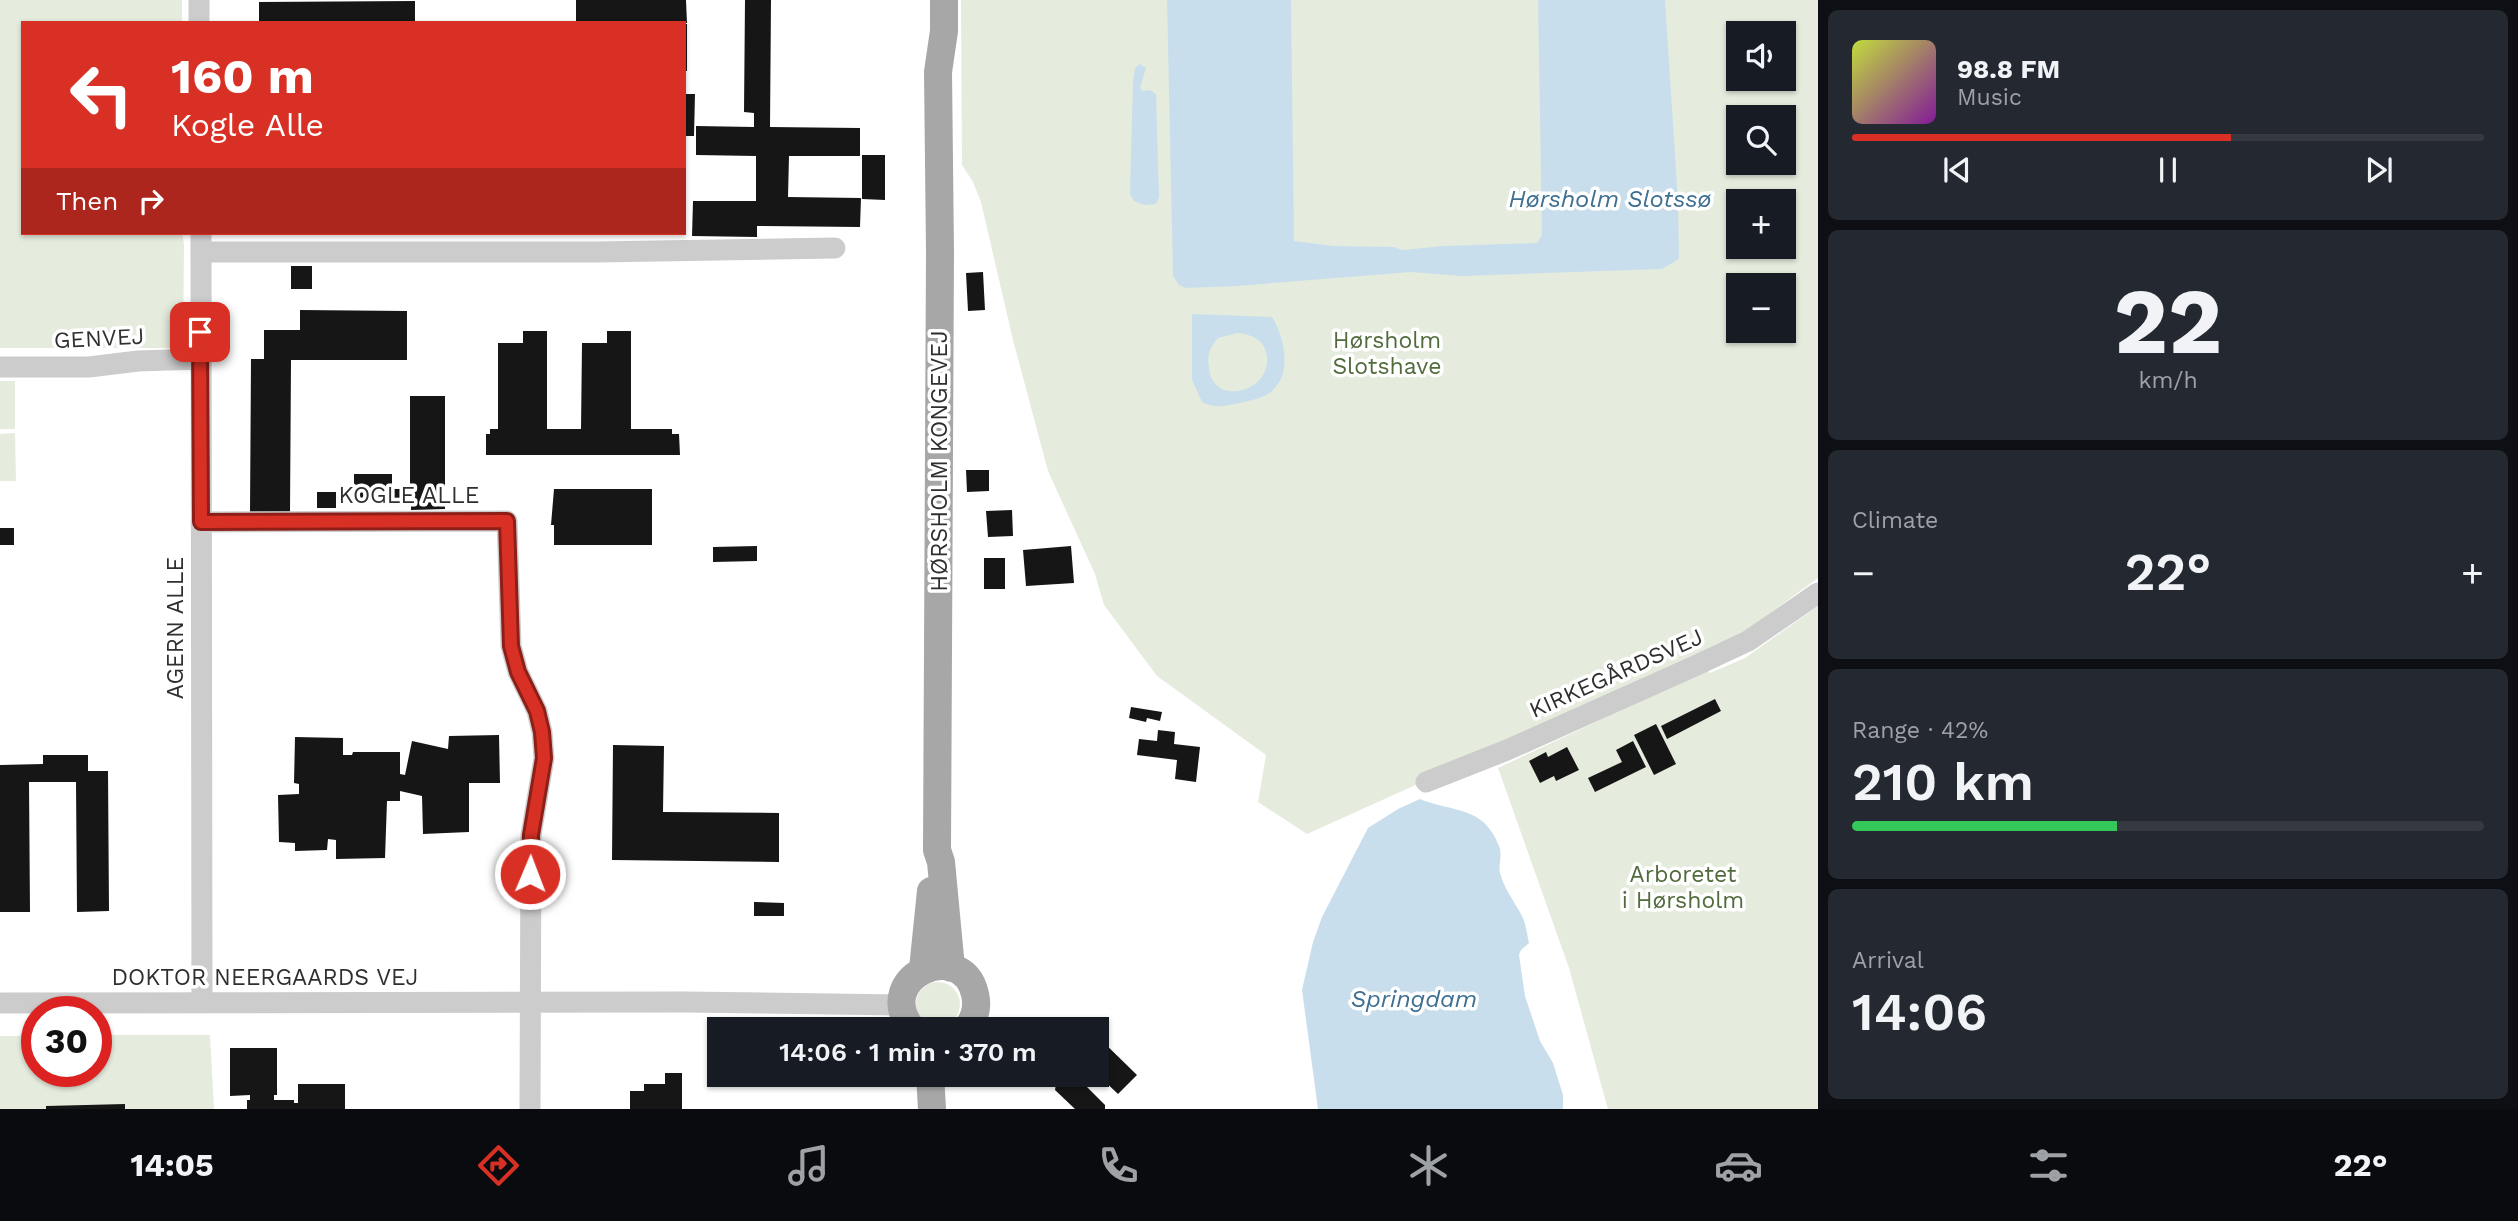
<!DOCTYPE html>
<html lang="en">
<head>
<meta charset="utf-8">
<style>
	:root { --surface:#171b24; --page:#242831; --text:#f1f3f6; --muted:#9ea1a6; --line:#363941; --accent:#d93025 }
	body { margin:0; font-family:"Work Sans",sans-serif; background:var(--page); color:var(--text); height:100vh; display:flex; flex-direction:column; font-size:26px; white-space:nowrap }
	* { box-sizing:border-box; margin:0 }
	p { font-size:23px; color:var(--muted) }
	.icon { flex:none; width:38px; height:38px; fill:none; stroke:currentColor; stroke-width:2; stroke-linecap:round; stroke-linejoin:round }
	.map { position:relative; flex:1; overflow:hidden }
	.panel { display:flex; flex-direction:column; gap:10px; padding:10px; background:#0d0f14; width:700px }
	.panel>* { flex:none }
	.hud { position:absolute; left:21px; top:21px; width:665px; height:214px; border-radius:0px; box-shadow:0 2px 5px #0004; background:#d93025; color:#fff; overflow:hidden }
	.controls { position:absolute; left:1726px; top:21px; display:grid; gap:14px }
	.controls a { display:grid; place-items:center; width:70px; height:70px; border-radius:0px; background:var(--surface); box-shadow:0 2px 5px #0004; font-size:35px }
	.speed { position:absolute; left:21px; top:996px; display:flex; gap:14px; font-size:35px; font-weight:700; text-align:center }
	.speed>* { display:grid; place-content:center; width:91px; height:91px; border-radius:50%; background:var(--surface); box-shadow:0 2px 5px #0004; line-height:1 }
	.speed .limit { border:10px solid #d22; background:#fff; color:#111 }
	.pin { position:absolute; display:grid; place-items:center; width:60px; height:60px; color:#fff; margin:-30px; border-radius:14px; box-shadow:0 4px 10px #0006 }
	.me { position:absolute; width:77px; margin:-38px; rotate:1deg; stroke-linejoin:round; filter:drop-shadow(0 0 5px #0008) }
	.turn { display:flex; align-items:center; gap:24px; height:147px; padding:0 35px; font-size:32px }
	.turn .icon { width:91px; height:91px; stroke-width:2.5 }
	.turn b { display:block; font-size:49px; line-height:60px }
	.then { display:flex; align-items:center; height:66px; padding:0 35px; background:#0003; gap:14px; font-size:26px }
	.big { font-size:52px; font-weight:600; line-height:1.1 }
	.panel .tile { flex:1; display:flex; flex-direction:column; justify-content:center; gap:10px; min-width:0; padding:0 24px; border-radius:10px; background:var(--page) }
	.panel .dial { align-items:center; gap:0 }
	.dial b { font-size:91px; line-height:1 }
	.song { display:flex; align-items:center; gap:21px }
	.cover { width:84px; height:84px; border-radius:10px; background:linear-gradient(135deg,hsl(70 70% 55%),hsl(290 70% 35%)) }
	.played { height:7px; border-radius:4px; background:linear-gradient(90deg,var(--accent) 60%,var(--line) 60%) }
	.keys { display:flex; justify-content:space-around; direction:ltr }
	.heat { display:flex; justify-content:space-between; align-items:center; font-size:38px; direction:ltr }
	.charge { height:10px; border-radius:5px; background:linear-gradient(90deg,#34c759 42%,var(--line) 0) }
	.trip { position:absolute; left:707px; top:1017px; width:402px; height:70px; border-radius:0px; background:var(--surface); box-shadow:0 2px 5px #0004; font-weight:600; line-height:70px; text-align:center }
	.tab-bar { display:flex; height:112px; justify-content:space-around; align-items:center; background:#090b0e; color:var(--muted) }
	.tab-bar .icon { width:49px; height:49px }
	.tab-bar .selected { color:var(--accent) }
	.tab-bar b { font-size:32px; color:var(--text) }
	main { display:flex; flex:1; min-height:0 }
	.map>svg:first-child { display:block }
</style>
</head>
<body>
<main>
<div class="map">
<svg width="1818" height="1109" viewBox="0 0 1818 1109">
	<rect width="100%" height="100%" fill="#fff"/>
	<path fill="#e5ecdd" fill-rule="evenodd" d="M0 0H182V23H23V233H182L184 244 183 348H0Z
		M961 0H1818V578L1728 644 1307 834 1258 802 1266 755 1157 676 1104 605 1095 574 1048 471 1013 340 981 202 973 182 962 165ZM1738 33H1783V79H1738ZM1738 117H1783V163H1738ZM1738 201H1783V247H1738ZM1738 285H1783V331H1738Z
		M0 381H15V429H0Z
		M15 433 16 481H0V434Z
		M1818 606V1109H1608L1569 968 1498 768 1707 670 1710 673 1745 658Z
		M916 1004a22 22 0 1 1 44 0a22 22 0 1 1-44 0Z
		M96 1035H210L214 1109H0V1036H37V1071H96Z"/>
	<path fill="#c9deec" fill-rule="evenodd" d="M1167 0H1291L1294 241 1333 246 1394 247 1402 250 1444 246 1537 243 1542 235 1538 0H1665L1678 201 1679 259 1662 269 1462 276 1411 272 1237 286 1186 288 1179 285 1173 276Z
		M1140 64 1146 68 1140 88 1142 91 1150 90 1156 94 1159 197 1156 204 1144 205 1134 201 1130 194 1133 81 1135 68Z
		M1192 314 1272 317C1284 336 1292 371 1274 389 1266 398 1250 401 1239 403 1225 406 1215 409 1202 402L1192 380ZM1237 333C1250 334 1263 339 1266 352 1276 391 1213 409 1209 368 1207 354 1209 349 1218 338Z
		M1420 799C1454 813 1483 805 1499 846 1503 855 1498 864 1500 873 1504 889 1515 902 1522 916 1526 924 1527 934 1529 943L1521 950 1519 955 1525 996 1540 1041 1553 1063 1563 1095V1109H1318L1302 990 1313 942 1322 917 1368 828 1398 809Z"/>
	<path fill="#161616" d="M576 0H686L687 23H576Z
		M745 0H771L770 127 860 128V156H789L788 197 861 198 860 227 757 226V237L692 236 693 201H756V156L696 155V126L754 127V113L744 112Z
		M415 1V23H259V2Z
		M684 24H687V71H684Z
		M684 94H695L694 136H684Z
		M862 155H885V200L862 199Z
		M291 266H312V289H291Z
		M983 272 985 310 968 311 966 273Z
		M300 310 407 311V360H291L290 514H250L251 359H264V330H300Z
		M523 331H547V429H581L582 343H607V331H631V429H672V434H679L680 455H486V434H490V429H498V343H523Z
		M410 396H445V509L411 510V502H354V474H392V489H410Z
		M966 470H989V491L967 492Z
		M554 489H652V545H554V525H551Z
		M317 492H336V508H317Z
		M1012 510 1013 536 988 537 986 511Z
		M0 528H14V545H0Z
		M757 546V561L713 562V547Z
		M1071 546 1074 583 1026 586 1023 550Z
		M984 558H1005V589H984Z
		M1715 699 1721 711 1667 739 1661 726Z
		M1131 707 1162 712 1160 721 1147 718 1146 722 1129 718Z
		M1656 724 1676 764 1654 775 1634 735Z
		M1158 730 1175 732 1174 744 1200 747 1196 782 1175 779 1177 760 1137 755 1139 739 1157 741Z
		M499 735 500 783H469V832L423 834 422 796 400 791V801H387L385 858 336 859V840L328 839 327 850 295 851V843L279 842 278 795 299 794V784L294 783 295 737 343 738V755H352L353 752H400V774L405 775 412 741 448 749 449 736Z
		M1633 741 1646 767 1595 792 1588 778 1622 762 1616 750Z
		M613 745 664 746 663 812 779 813V862L612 860Z
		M1567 747 1579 770 1556 781 1554 776 1540 783 1529 761 1546 752 1548 757Z
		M43 755H88V771H108L109 911 77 912 76 782H29L30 912H0V765L43 764Z
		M754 902 784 903V916H754Z
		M1097 1036 1137 1075 1118 1094 1097 1074Z
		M230 1048H277V1095H274V1100H294V1103H298V1084H345V1109H247V1100H250V1095L230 1096Z
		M665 1073H682V1109H630V1091H644V1084H665Z
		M1046 1074H1062L1066 1079 1081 1081 1105 1105V1109H1075L1055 1090 1056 1084Z
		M125 1104V1109H46V1106Z"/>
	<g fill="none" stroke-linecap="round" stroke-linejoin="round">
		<path stroke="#ccc" stroke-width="21" d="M199 0V23
			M201 233 202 1003
			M201 252H598L835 248
			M0 367H89L138 361 200 359
			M201 522 507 521 511 646 518 672 537 711 542 732 544 758 531 835 530 1109
			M1426 782 1507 750 1697 665 1748 641 1818 593
			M0 1003 684 1002 901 1005"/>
		<path stroke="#a7a7a7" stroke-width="28" d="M944 0V31L938 72 940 252 937 850 941 862 951 968
			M923 969 931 891
			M912 1029C871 977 962 937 975 994 978 1007 975 1019 966 1029
			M930 1074 932 1109"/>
	</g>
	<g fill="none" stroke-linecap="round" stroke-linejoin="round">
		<defs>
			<path id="route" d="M200 332 201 522 507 521 511 646 518 672 537 711 542 732 544 758 531 835 530 874"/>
		</defs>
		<use href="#route" stroke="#8d1f18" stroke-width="18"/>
		<use href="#route" stroke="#d93025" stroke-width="12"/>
	</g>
	<g text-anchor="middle" stroke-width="7" stroke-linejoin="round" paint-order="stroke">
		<g font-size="23" fill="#2f2f2f" stroke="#fff">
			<text transform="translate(99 338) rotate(-3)" y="8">GENVEJ</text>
			<text transform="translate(939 461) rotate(-90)" y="8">HØRSHOLM KONGEVEJ</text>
			<text x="409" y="503">KOGLE ALLE</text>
			<text transform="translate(175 628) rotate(-90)" y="8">AGERN ALLE</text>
			<text transform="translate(1616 673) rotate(-24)" y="8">KIRKEGÅRDSVEJ</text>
			<text x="265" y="985">DOKTOR NEERGAARDS VEJ</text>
		</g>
		<g font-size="23" fill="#516b3c" stroke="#fff">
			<text x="1387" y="348">Hørsholm<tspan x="1387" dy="26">Slotshave</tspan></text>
			<text x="1683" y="882">Arboretet<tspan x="1683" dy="26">i Hørsholm</tspan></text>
		</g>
		<g font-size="24" font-style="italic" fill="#3d6f92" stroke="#fff">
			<text x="1610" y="207">Hørsholm Slotssø</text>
			<text x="1414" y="1007">Springdam</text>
		</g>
	</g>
</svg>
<div class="controls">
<a><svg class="icon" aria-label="sound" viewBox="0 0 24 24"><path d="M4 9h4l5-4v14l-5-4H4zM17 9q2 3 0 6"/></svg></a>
<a><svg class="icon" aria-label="search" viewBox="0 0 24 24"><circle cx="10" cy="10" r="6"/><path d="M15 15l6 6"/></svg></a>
<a>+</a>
<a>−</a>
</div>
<div class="speed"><div class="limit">30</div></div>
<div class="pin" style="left:200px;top:332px;background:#d93025"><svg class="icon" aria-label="arrive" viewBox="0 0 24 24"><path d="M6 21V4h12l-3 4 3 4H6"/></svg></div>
<svg class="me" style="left:530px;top:874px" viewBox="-20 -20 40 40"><circle r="17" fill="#d93025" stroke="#fff" stroke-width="3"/><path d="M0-11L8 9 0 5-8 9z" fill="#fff"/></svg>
<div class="trip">14:06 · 1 min · 370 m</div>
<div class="hud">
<div class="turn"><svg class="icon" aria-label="left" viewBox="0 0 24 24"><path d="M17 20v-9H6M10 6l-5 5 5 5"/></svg><div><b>160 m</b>Kogle Alle</div></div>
<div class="then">Then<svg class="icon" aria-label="right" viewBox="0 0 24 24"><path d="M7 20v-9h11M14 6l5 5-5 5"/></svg></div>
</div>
</div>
<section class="panel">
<div class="tile">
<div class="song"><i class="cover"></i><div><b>98.8 FM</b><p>Music</p></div></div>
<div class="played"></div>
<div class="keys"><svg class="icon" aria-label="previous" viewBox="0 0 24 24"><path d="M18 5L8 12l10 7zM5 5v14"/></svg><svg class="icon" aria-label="pause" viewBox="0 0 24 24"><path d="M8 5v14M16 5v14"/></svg><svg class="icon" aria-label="next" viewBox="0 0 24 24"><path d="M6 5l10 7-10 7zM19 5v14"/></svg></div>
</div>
<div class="tile dial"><b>22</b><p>km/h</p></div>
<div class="tile"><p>Climate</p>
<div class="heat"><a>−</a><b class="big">22°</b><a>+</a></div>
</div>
<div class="tile"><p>Range · 42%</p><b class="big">210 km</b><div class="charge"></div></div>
<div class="tile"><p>Arrival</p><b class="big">14:06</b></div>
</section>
</main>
<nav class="tab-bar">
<b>14:05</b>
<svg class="icon selected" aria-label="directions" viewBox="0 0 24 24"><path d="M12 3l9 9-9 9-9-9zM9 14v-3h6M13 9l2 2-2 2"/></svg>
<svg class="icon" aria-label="music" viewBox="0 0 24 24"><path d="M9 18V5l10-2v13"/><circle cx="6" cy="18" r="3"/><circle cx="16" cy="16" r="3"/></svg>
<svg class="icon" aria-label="phone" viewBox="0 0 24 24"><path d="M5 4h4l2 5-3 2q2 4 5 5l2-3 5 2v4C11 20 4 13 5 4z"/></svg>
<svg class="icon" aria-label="climate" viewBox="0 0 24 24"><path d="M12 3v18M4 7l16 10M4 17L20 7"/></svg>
<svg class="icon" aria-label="car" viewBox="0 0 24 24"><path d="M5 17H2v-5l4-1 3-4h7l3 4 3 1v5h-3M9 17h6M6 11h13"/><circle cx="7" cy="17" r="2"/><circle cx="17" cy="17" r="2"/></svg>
<svg class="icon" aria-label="filters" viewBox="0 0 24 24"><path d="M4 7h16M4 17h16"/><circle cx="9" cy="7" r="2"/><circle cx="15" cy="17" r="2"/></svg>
<b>22°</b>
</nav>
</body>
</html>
